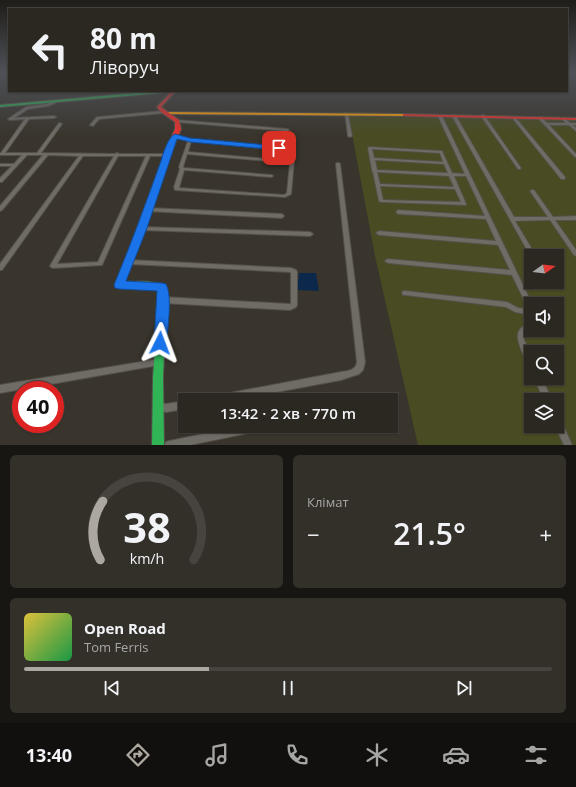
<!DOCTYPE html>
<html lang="uk">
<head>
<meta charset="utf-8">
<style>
	:root { --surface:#2b2822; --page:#33302a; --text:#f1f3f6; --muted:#a6a6a5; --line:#474440; --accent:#ada89f }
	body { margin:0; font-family:"Open Sans",sans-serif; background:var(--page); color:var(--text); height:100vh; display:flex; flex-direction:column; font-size:15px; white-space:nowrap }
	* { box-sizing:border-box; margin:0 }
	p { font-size:13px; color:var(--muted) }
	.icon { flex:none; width:22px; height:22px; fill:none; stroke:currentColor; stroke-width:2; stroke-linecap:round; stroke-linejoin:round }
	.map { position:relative; height:445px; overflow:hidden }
	.panel { display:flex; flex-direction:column; gap:10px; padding:10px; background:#181613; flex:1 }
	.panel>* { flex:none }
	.banner { position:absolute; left:8px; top:8px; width:560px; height:84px; border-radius:0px; box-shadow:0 1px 3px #0004,0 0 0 1px var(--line); background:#2b2822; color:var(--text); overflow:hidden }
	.needle { width:26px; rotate:76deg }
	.tools { position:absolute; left:524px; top:249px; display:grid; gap:8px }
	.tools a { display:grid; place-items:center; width:40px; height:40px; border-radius:0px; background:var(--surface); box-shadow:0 1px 3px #0004,0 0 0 1px var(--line); font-size:20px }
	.speed { position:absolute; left:12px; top:381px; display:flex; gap:8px; font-size:20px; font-weight:700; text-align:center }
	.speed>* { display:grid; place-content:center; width:52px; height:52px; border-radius:50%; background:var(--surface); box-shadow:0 1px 3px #0004,0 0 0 1px var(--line); line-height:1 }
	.speed .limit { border:6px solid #d22; background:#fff; color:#111 }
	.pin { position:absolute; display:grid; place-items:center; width:34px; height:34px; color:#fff; margin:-17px; border-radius:8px; box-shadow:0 2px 6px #0006 }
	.me { position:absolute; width:44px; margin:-22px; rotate:3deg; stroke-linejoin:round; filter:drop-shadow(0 0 3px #0008) }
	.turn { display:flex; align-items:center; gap:14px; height:84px; padding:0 16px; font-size:18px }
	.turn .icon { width:52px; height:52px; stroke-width:2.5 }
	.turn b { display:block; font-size:28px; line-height:34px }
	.big { font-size:30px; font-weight:600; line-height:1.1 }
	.panel .card { flex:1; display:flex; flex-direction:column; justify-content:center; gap:6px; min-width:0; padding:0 14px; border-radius:6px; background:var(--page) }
	.panel .dial { align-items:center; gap:0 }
	.dial svg { height:104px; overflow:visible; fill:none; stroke:var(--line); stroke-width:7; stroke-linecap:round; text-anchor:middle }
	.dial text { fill:var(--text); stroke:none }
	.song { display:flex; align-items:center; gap:12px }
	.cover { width:48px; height:48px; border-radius:6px; background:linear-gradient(135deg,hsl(50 70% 55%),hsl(140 70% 35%)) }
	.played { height:4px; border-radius:2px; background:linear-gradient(90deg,var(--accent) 35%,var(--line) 35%) }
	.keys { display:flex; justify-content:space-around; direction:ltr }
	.heat { display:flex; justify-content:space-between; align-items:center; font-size:22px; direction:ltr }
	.panel .tiles { flex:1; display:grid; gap:10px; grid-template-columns:1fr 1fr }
	.card:last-child { grid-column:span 2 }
	.trip { position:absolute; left:178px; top:393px; width:220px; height:40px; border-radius:0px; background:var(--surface); box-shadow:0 1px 3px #0004,0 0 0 1px var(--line); font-weight:600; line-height:40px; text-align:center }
	.menu { display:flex; height:64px; justify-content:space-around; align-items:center; background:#11100e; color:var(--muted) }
	.menu .icon { width:28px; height:28px }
	.menu .on { color:var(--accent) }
	.menu b { font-size:18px; color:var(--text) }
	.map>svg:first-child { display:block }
</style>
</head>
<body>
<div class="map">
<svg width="576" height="445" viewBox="0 0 576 445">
	<rect width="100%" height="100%" fill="#39352d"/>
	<path fill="#494b22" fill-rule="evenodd" d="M348 112 576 117V445H418L375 256ZM531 256H557V282H531ZM531 304H557V330H531ZM531 352H557V378H531ZM531 400H557V426H531Z"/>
	<path fill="#0c284b" d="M299 273H316L319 291 297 290Z"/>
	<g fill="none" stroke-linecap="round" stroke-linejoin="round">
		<defs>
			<path id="street" d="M54 101 56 102 55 103 48 106 28 109 14 118 54 116 56 117 54 118 29 119 5 153H37L59 123H60L62 124 41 153 115 154 117 153 119 154H167L169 155 167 156H150L102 265 53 268 51 267 50 266 114 156H83L2 270H0V264L79 156 48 155 2 210 0 211V206L43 155H27L2 182H0V178L12 166H0V164H14L22 155H0V153H1L25 119 10 120 8 119 26 107 47 104ZM118 156H146L98 262 57 264Z
				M163 111 165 112 164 113 99 119 93 126 90 125 97 117H98Z
				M345 113 348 114 352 136 350 137 348 136Z
				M439 115 442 116 532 304H531V328L524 334V340L531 355V366L528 365C525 358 514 338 519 331 520 328 524 326 526 324L525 314 515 312 506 307 405 295H403L402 293 403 291H405L507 302 518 308 527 309 528 308 512 275 388 263 386 262 385 261 386 260 388 259 510 270 498 245 379 235 376 233 379 231 496 241 486 219 398 214 396 212 398 210 485 216 466 176H454L466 204V205L381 202 379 201 373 172 372 171V170L368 148 369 147 442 151 452 173 465 174 438 116ZM372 149 440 153 443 162 374 158ZM375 160 444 164 448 173 377 170ZM377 172 449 176 454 187 380 184ZM380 186 455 189 461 202 383 200Z
				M453 115 456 116 514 217H548L530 191 532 190H534L553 217 576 216V220H555L576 250V256L574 255 550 220 515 221 536 256H531V257L452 116Z
				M482 115H484L521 168 520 169H518L481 116Z
				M513 117H515L565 177V179H561L513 119Z
				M539 117H541L547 123H566L562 119 564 118 570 123H576V125H573L576 128V131L569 125H549L576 154V157H575L539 119Z
				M176 120 287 129 289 130 287 131 177 122 175 121Z
				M174 135 190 139 294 149 295 150 291 194 285 197 175 190 174 187 180 169 179 167 188 141 174 137ZM191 141 291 151 290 161 188 152ZM187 154 290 163 287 193 284 195 179 188 184 170 271 177 273 176 271 175 184 168 183 167Z
				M337 163H339L340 164 365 362 363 370 359 374 341 380 234 400H210L211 397 214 396 341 372C348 371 356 370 357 362L336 164Z
				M148 208 282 214 284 216 282 218 146 211V210Z
				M142 227 310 232 313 234 310 236 140 230 139 229 140 228Z
				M129 260 291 268 296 270 297 272V305L296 307 290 310 163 303 161 302 160 300 161 298 163 297 289 304H291V273L290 272 129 264 127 263 126 262 127 261Z
				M543 282H550L551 284 550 286C547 287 545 285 543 282Z
				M159 359 162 360 163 362 162 364 159 365 0 393V385Z
				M534 378H542L552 400H544Z
				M185 401V409L166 412 155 409 154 406 155 403 158 402 166 404Z
				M557 417 560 418 572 445H564L555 426H557Z
				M243 426H267L266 429 263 430 190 445H165L166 442 169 441Z"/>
			<path id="fast" d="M158 91H175L173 92 0 107V105Z
				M136 232H139L143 234 124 282C136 282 161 279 167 289L163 377 164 445H152L153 377 159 290 157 289 119 288 116 287 115 285Z"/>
			<path id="slow" d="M164 112 405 114 407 115 405 116 166 114 164 113Z"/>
			<path id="jam" d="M174 91H180L173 94 161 107 179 120 181 129 170 155 143 234 139 236 135 234 164 155 175 129V122L161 112 157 107 171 92Z
				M403 114 576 118V120L405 116H403Z"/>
		</defs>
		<use href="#street" stroke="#54514a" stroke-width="2"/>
		<use href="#fast" stroke="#54514a" stroke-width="2"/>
		<use href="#slow" stroke="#54514a" stroke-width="2"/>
		<use href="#jam" stroke="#54514a" stroke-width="2"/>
		<use href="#street" fill="#6f6b65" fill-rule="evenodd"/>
		<use href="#fast" fill="#30b455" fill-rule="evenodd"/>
		<use href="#slow" fill="#ff9f0a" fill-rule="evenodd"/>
		<use href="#jam" fill="#e5322d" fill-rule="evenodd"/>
	</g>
	<linearGradient id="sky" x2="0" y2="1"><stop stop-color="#1f1d19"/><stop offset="0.54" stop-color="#4e5157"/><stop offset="1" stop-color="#4e5157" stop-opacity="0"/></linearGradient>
	<rect width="576" height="135" fill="url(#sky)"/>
	<path fill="#1a73e8" stroke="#114b97" d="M175 134 190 138 279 146 282 148 279 150 190 142 177 139 147 228 126 281 162 283 166 284C173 297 167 329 167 343L165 347 160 349 156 347 154 343 157 291 119 289 115 288 114 285C131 244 146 203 161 161 163 154 168 137 175 134Z"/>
</svg>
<div class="tools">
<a><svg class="needle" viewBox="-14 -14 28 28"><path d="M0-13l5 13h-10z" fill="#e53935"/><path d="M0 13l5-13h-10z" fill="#a6a6a5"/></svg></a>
<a><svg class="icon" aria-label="sound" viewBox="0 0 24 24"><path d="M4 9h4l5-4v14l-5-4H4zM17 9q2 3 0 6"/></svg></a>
<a><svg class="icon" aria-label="search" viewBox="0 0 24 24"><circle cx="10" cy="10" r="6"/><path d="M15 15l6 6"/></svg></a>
<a><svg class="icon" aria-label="layers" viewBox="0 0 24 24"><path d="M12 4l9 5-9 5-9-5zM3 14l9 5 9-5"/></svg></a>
</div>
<div class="speed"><div class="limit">40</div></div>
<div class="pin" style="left:279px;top:148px;background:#d93025"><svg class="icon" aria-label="arrive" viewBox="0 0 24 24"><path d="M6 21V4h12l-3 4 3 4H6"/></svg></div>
<svg class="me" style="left:160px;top:343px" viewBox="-20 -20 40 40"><path d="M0-17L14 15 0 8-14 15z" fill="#1a73e8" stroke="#fff" stroke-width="4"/></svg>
<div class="trip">13:42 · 2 хв · 770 m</div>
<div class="banner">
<div class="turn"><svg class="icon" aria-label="left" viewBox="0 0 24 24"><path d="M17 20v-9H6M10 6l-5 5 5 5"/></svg><div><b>80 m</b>Ліворуч</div></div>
</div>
</div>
<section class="panel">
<div class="tiles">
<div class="card dial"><svg viewBox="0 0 100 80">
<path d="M14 69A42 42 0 1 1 86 69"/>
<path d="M14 69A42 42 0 0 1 16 24" stroke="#ada89f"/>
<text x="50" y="56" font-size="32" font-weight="700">38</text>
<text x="50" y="72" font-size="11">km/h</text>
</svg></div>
<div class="card"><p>Клімат</p>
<div class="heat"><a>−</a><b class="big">21.5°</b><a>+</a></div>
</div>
<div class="card">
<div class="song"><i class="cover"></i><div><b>Open Road</b><p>Tom Ferris</p></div></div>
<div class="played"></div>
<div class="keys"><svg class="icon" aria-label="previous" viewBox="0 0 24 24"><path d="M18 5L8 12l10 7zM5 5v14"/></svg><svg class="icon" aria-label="pause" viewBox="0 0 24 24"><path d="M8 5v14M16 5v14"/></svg><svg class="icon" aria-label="next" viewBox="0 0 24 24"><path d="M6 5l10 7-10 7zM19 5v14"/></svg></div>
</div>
</div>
</section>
<nav class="menu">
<b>13:40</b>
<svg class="icon on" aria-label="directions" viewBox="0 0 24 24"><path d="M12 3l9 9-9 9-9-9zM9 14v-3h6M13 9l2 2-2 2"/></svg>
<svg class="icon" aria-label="music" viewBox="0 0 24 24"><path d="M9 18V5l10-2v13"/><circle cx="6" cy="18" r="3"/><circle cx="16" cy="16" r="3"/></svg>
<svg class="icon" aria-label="phone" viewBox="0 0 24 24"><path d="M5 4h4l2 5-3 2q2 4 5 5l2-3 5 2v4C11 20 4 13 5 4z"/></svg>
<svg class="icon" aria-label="climate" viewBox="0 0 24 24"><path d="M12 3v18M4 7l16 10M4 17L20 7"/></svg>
<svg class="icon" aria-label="car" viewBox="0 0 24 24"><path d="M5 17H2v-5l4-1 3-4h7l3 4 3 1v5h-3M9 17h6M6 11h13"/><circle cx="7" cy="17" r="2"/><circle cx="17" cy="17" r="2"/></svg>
<svg class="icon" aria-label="filters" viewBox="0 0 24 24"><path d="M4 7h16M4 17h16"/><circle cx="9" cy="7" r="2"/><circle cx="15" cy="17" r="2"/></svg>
</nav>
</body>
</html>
